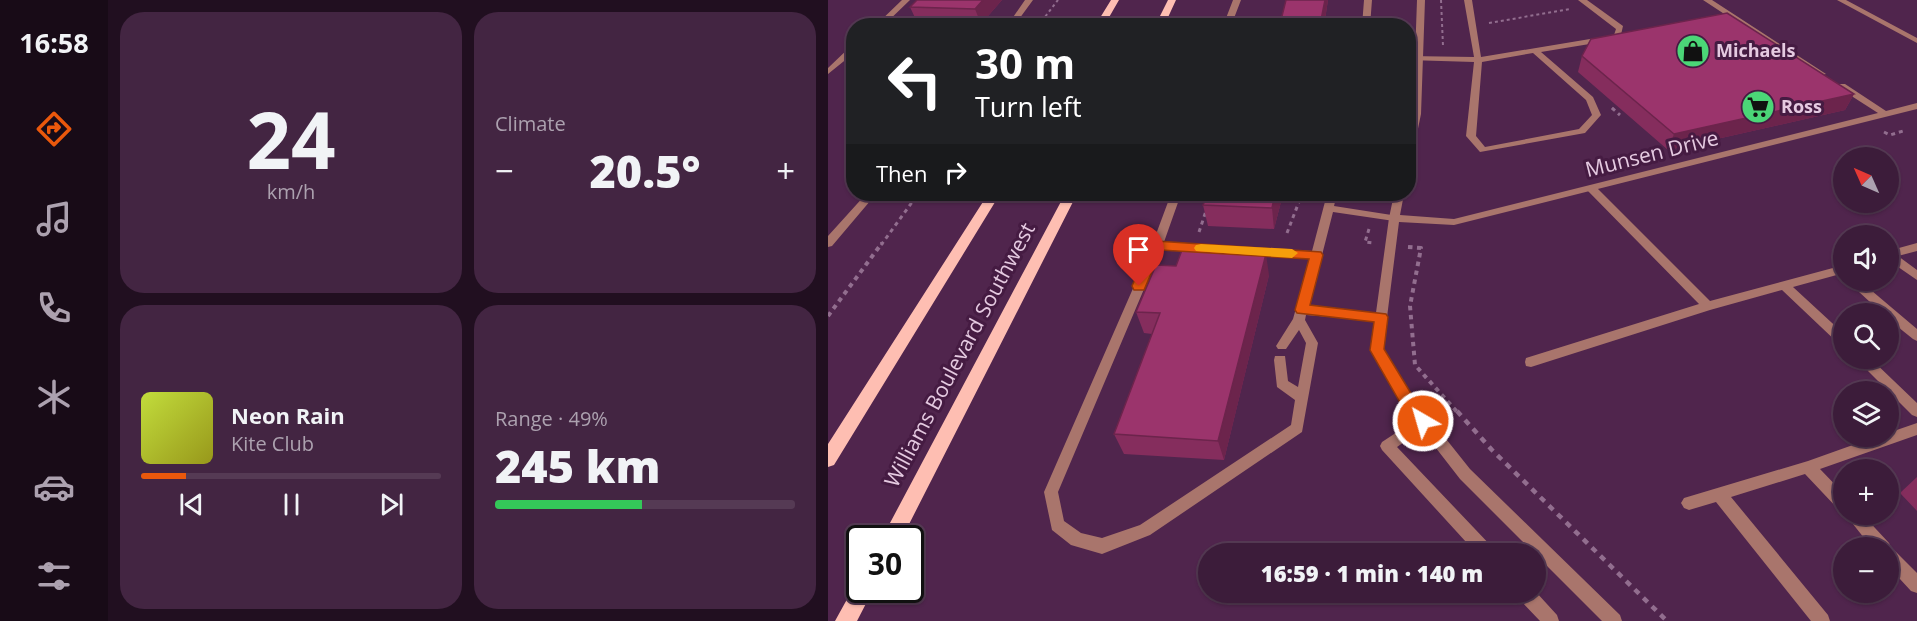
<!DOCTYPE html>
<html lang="en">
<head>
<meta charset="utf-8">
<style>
	:root { --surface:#3c1c3a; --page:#432542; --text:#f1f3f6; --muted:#aca1af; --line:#553a54; --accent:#ea580c }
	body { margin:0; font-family:"Open Sans",sans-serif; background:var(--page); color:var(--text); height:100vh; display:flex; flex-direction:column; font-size:22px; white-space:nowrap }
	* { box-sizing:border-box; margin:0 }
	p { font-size:20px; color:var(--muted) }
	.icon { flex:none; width:33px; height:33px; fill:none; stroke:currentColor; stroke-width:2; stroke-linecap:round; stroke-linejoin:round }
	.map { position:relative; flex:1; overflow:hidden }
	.drawer { display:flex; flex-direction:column; gap:12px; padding:12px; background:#210f20; width:720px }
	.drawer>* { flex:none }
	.guide { position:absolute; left:18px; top:18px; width:570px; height:183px; border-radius:24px; box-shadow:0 2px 4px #0004,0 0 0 2px var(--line); background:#202124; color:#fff; overflow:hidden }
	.needle { width:39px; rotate:315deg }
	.buttons { position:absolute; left:1005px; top:147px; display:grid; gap:12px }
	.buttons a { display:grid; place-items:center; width:66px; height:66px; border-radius:50%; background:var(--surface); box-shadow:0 2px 4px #0004,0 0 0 2px var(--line); font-size:30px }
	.speed { position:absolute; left:18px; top:525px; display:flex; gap:12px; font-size:30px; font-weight:700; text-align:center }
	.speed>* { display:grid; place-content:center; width:78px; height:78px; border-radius:50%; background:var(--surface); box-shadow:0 2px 4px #0004,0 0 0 2px var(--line); line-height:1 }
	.speed .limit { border:3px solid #111; border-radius:9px; background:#fff; color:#111 }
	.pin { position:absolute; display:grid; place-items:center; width:51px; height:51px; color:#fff; margin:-62px -26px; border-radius:50% 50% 50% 0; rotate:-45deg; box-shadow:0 0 6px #0007 }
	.pin .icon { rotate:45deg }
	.me { position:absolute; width:66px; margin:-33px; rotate:322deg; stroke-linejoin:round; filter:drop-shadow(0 0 4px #0008) }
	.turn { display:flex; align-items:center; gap:21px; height:126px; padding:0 30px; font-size:27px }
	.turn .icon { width:78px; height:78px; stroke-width:2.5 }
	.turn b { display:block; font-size:42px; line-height:51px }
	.then { display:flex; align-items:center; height:57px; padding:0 30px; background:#0003; gap:12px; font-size:22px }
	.big { font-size:45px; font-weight:800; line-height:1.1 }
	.drawer .widget { flex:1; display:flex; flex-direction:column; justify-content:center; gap:9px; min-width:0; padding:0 21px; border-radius:24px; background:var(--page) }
	.drawer .dial { align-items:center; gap:0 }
	.dial b { font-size:78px; line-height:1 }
	.song { display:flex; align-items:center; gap:18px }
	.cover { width:72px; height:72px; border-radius:9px; background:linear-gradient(135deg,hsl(70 70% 55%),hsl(60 70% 35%)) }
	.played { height:6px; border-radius:3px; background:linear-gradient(90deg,var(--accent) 15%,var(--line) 15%) }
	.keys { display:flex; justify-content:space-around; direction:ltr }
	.heat { display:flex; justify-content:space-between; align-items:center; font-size:33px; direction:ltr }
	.charge { height:9px; border-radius:4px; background:linear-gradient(90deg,#34c759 49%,var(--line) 0) }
	.drawer .tiles { flex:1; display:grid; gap:12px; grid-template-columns:repeat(2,1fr) }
	.trip { position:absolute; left:370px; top:543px; width:348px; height:60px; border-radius:30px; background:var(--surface); box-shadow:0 2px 4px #0004,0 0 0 2px var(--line); font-weight:800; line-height:60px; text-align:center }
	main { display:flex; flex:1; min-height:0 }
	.tab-bar { display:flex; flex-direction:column; width:108px; justify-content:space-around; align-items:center; background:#180b17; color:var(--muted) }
	.tab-bar .icon { width:42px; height:42px }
	.tab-bar .current { color:var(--accent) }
	.tab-bar b { font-size:27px; color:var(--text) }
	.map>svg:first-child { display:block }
</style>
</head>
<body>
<main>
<nav class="tab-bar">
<b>16:58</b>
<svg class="icon current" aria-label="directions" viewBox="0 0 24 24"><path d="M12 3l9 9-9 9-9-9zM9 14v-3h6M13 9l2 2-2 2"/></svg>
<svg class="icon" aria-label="music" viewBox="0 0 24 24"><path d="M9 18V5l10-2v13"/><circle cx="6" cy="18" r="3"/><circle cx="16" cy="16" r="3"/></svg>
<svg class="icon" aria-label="phone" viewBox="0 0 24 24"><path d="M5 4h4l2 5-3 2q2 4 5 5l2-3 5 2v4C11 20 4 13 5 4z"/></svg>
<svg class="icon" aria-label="climate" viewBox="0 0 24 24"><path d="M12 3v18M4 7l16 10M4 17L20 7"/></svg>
<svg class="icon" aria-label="car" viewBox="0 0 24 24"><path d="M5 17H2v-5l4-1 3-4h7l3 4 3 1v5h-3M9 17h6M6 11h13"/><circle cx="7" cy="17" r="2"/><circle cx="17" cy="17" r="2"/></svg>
<svg class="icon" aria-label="filters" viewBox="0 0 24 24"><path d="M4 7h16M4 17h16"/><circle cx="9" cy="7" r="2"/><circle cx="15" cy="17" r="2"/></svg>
</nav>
<section class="drawer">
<div class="tiles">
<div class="widget dial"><b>24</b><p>km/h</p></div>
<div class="widget"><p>Climate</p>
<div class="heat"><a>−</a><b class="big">20.5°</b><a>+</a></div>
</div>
<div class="widget">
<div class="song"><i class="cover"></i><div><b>Neon Rain</b><p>Kite Club</p></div></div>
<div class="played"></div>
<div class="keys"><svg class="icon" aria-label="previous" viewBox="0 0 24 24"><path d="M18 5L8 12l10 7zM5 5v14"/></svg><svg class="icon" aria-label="pause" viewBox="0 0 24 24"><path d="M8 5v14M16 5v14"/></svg><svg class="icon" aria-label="next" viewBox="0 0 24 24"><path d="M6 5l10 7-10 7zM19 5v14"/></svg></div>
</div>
<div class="widget"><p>Range · 49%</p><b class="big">245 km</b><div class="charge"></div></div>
</div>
</section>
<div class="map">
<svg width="1089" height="621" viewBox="0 0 1089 621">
	<rect width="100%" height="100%" fill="#50254d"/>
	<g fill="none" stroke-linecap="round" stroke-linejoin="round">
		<path stroke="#926e8f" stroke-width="2" stroke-dasharray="3 3" stroke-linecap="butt" d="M613 0 615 46
			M661 23 742 9
			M210 26 230 0
			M784 108 786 110"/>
		<path stroke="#926e8f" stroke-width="3" stroke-dasharray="4 4" stroke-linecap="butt" d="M784 108 792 115
			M1056 132 1062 135 1075 131
			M541 229 537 242 546 243
			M371 232 378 211
			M459 233 474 194
			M53 245 90 194"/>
		<path stroke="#926e8f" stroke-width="4" stroke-dasharray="4.5 4.5" stroke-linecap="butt" d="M580 247 593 248 582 306 587 365 630 413
			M0 316 54 243"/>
		<path stroke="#926e8f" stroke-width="4.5" stroke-dasharray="6 6" stroke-linecap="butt" d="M629 411 664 450 839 621"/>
		<path fill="#a9756c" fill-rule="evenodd" d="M74 0H82L55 26H47Z
			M197 0H205L186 26H179Z
			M405 0H413L403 26H395Z
			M536 0H544L542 26H534Z
			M636 0H644L653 57 786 35 788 29 750 0H759L795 26 792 39 713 52 765 97 773 115 757 133 652 152 638 136 646 62 580 60V56L646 57ZM705 53 758 100 764 115 751 129 657 147 648 136 654 62Z
			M23 46H26V53L0 74V68Z
			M763 185 767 186 882 301 1016 265V273L965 287 1016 334V347L1012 345 954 290 882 310 703 367 698 366 697 362 698 358 871 304 759 190 758 188Z
			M38 194H48L4 246 0 247V236Z
			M343 194H353L336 242 484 251 499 194H509L506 206 570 216 571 218 566 221 505 212 481 306 553 313 559 317 553 321 478 315 477 320 490 343 474 432 322 535 274 554 243 545 224 530 216 492 324 245ZM333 249 482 258 465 319 448 346 450 349H458L471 330 478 343 470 387 460 381 457 356H447L446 360 449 387 467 400 463 425 312 525 274 538 253 533 236 521 230 492Z
			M1089 243V251L1070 256 1089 270V280L1060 260V251Z
			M1018 280H1031L1089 329V341L1085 339 1060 319V314H1055Z
			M1027 358H1042L1089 403V417L1084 415Z
			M595 415 600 417 602 421 600 425 569 447 666 549 668 554H649L554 450 552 446 554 442Z
			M1089 423V435L992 469 1016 494V512L1011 510 977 474 903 497 1000 615 1002 621H983L888 502 861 510 856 508 853 503 856 498 980 461 1050 436H1060V433Z
			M1017 514H1034L1061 543 1063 547 1089 573V593L1083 591 1060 566V548H1044Z
			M688 592H708L729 615 731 621H712L690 598Z"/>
		<path fill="#a9756c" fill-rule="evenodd" d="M589 0H597L593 114 585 153 580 156V131L585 114Z
			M875 0H884L998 74 991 76Z
			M1009 0H1018L1089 38V43Z
			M1011 84H1017L1058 111 1089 103V109L626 225 571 222 555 349 583 395 642 469 792 615 794 621H774L632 479 573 403 543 349 561 218 566 194H576L572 215 626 219 1050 113 1011 88Z"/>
		<path fill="#febeb2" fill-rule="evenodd" d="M283 0H291L276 26H267Z
			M340 0H348L336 26H327Z
			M160 194H172L6 465 0 467V444Z
			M237 194H249L74 538H54Z
			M32 581V590H45L29 621H7L28 583Z"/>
	</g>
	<path fill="#852d5d" d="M174 0 153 24 89 22 82 7Z
		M458 0H500L496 26H452Z
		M754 56 1026 94 1017 110 840 150 750 72Z
		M455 194 446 229 380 226 375 205Z
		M441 275 396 460 296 454 286 434 324 334 316 333 308 312Z
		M1089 477V511L1072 493Z"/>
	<path fill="#6c244c" d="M155 0H174L153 24 147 9Z
		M497 0H500L496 26H492Z
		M1026 94 1017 110 840 150 846 134Z
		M447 194H455L446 229 444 208Z
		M438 254 441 275 396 460 390 441Z"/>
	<path fill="#9b346c" stroke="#6c244c" stroke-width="1.5" d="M89 0H155L147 9 82 7Z
		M458 0H497L492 25 452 24Z
		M899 13 1026 94 846 134 754 56 763 39Z
		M380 194H447L444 208 375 205Z
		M354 250 438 254 390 441 286 434 332 313 308 312 328 265 348 266Z"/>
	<path fill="#ea580c" stroke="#983908" stroke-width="1.5" d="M328 241 493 252 495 255 482 305 558 314 560 317 556 349 584 395 603 421 601 426 595 428 590 426 573 404 542 350 546 322 469 313 467 310 481 259 333 250 316 290H306L304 286 322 245Z"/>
	<path fill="#f59e0b" d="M373 244 464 249 470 253 464 258 368 251 366 248 368 245Z"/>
	<defs>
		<symbol id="shop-disc" viewBox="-11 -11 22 22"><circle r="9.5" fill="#4bd677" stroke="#451b42"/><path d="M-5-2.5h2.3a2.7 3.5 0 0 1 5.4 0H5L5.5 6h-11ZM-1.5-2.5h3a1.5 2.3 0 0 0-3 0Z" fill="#111"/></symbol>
		<symbol id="supermarket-disc" viewBox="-11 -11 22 22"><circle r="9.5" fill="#4bd677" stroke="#451b42"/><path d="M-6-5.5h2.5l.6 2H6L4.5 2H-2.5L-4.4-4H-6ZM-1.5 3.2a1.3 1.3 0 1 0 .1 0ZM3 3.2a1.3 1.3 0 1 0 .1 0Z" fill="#111"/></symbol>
	</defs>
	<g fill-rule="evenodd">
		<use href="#shop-disc" x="846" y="32" width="38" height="38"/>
		<use href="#supermarket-disc" x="911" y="88" width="38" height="38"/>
	</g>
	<g text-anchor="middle" stroke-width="6" stroke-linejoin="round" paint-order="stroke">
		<g font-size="18" font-weight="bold" fill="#e5cae1" stroke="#451b42" text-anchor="start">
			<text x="888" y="57">Michaels</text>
			<text x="953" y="113">Ross</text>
		</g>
		<g font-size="21" fill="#e5cae1" stroke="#451b42">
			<text transform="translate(824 154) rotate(-14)" y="7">Munsen Drive</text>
			<text transform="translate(132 355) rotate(-62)" y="7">Williams Boulevard Southwest</text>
		</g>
	</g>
</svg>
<div class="buttons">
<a><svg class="needle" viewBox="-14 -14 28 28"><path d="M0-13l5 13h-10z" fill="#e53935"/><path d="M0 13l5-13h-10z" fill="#aca1af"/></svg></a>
<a><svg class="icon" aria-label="sound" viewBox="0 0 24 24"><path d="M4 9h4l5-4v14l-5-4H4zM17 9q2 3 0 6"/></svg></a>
<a><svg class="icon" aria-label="search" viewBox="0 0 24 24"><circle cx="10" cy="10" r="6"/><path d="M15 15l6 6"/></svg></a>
<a><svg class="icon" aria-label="layers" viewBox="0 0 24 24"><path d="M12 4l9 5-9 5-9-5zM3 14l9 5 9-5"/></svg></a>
<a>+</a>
<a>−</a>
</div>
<div class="speed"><div class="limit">30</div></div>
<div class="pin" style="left:311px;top:286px;background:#d93025"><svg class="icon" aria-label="arrive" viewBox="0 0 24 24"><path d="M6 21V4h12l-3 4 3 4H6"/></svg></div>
<svg class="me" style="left:595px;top:421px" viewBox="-20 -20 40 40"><circle r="17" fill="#ea580c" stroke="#fff" stroke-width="3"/><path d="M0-11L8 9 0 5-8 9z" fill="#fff"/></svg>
<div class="trip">16:59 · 1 min · 140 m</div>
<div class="guide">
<div class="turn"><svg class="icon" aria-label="left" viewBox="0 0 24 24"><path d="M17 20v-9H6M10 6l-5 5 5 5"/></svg><div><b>30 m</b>Turn left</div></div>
<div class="then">Then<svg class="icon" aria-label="right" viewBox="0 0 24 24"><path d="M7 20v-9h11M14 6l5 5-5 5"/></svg></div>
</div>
</div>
</main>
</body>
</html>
